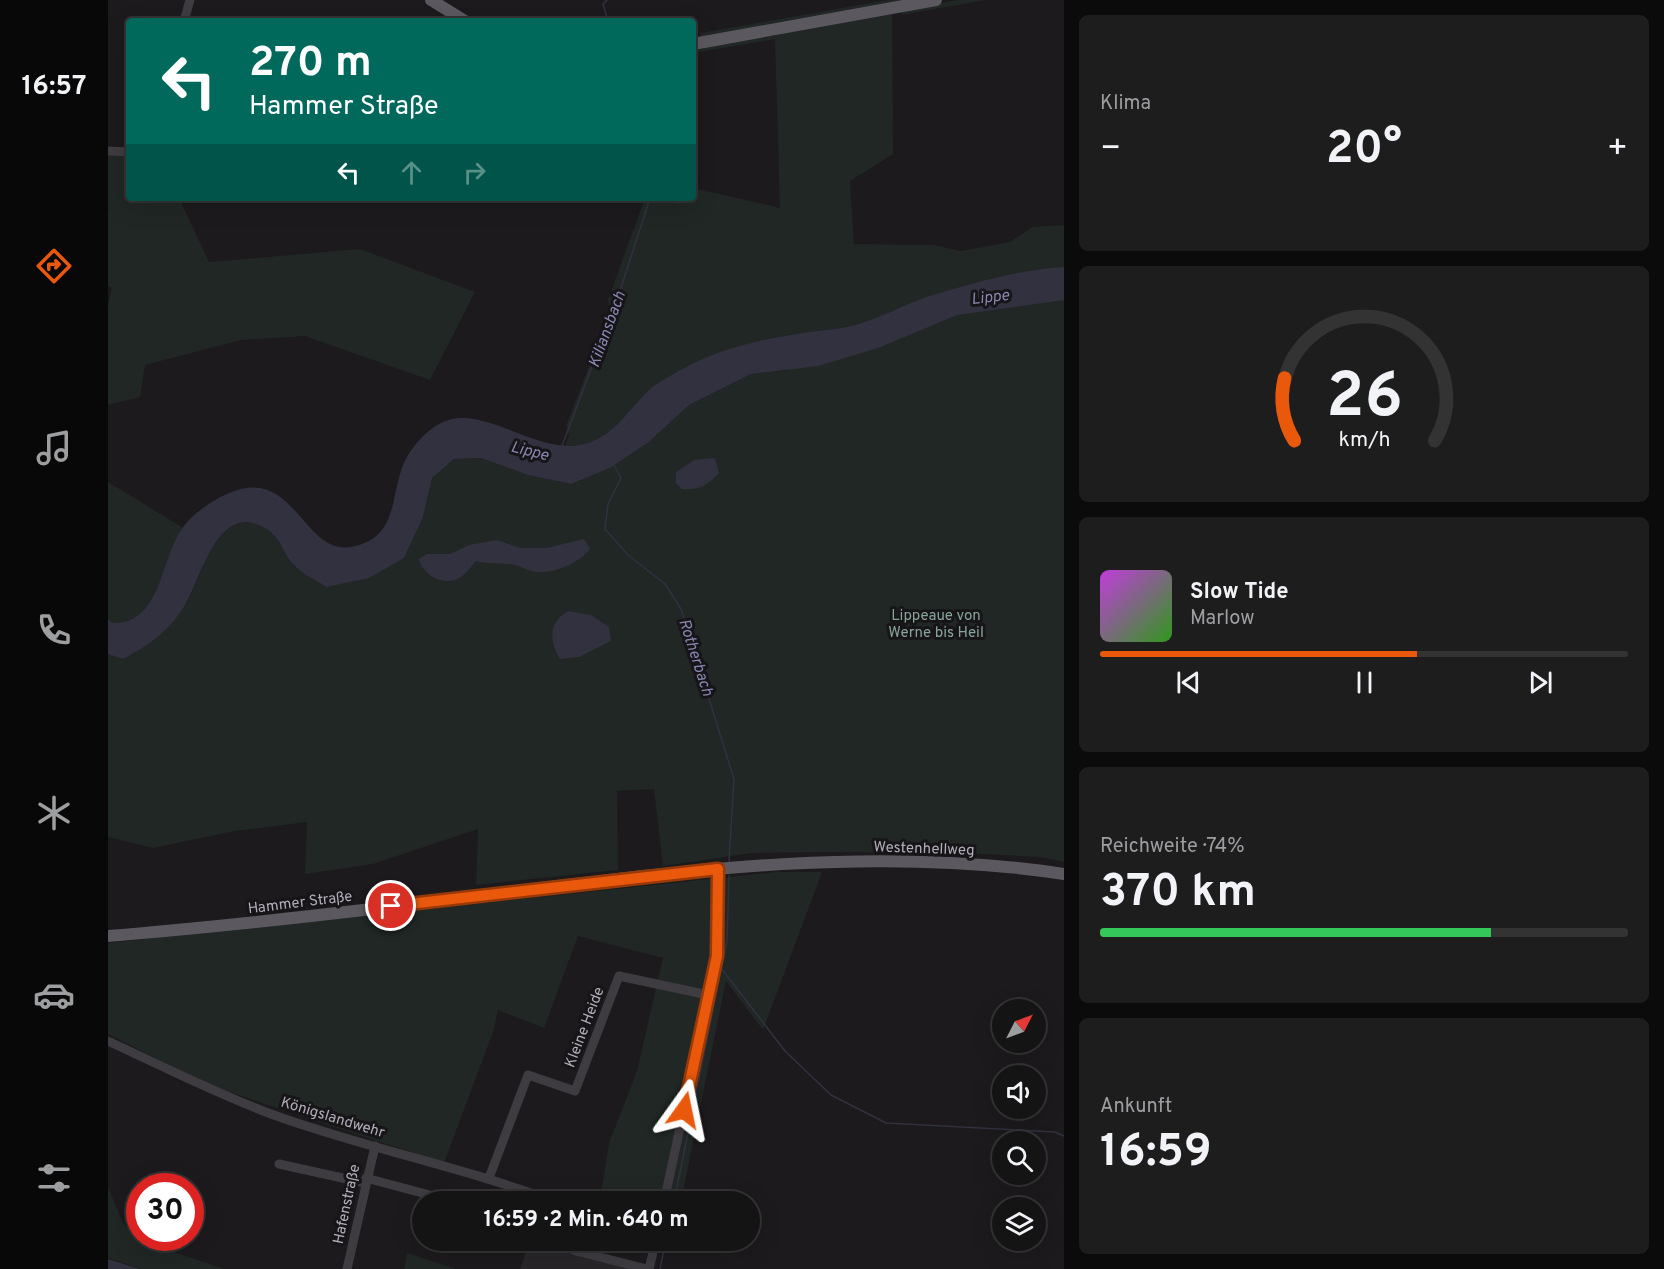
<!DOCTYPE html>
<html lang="de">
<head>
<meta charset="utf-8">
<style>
	:root { --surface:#151415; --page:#1e1d1e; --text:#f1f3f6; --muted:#9d9ea0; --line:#343334; --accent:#ea580c }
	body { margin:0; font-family:Overpass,sans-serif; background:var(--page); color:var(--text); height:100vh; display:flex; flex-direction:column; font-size:22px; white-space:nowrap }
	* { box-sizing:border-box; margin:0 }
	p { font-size:20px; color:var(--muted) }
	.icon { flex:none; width:33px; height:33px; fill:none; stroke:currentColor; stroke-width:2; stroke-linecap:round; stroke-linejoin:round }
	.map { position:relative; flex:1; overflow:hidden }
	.panel { display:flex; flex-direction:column; gap:15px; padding:15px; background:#0c0b0c; width:600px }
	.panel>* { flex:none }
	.top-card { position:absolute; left:18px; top:18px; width:570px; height:183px; border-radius:6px; box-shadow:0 6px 24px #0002,0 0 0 2px var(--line); background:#00695c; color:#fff; overflow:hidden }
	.needle { width:39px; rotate:48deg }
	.buttons { position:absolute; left:884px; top:999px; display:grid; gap:12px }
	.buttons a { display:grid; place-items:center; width:54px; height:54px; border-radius:50%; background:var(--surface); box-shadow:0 6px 24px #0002,0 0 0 2px var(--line); font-size:30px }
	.speed { position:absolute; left:18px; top:1173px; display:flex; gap:12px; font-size:30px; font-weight:700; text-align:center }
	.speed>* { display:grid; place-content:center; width:78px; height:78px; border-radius:50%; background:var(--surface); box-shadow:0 6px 24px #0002,0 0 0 2px var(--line); line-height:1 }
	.speed .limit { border:9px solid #d22; background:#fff; color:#111 }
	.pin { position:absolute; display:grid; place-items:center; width:51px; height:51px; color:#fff; margin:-26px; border:3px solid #fff; border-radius:50%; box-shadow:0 2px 6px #0007 }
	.me { position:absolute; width:66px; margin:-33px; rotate:12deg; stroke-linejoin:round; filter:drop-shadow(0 0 4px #0008) }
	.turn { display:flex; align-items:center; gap:21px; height:126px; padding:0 24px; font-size:27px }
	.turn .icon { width:78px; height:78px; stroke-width:2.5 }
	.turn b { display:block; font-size:42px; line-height:51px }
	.lanes { display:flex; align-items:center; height:57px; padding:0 24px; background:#0003; justify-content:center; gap:30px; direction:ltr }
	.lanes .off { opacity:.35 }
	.big { font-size:45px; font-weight:700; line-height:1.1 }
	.panel .widget { flex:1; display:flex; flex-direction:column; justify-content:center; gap:9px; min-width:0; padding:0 21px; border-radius:9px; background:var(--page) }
	.panel .dial { align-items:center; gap:0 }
	.dial svg { height:156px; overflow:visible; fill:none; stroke:var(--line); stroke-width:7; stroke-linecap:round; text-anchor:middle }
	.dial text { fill:var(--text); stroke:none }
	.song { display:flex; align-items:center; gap:18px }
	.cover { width:72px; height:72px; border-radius:9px; background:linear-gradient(135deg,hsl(290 70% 55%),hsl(110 70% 35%)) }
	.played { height:6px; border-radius:3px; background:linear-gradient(90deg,var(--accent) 60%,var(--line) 60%) }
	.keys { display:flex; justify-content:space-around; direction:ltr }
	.heat { display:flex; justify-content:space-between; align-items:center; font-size:33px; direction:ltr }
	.charge { height:9px; border-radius:4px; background:linear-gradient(90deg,#34c759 74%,var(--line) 0) }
	.trip { position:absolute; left:304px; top:1191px; width:348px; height:60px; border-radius:30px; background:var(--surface); box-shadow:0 6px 24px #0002,0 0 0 2px var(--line); font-weight:700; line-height:60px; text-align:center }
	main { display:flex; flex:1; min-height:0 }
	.tab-bar { display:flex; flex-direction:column; width:108px; justify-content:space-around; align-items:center; background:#080808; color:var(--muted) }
	.tab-bar .icon { width:42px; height:42px }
	.tab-bar .selected { color:var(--accent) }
	.tab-bar b { font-size:27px; color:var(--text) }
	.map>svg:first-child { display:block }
</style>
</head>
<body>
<main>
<nav class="tab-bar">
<b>16:57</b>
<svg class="icon selected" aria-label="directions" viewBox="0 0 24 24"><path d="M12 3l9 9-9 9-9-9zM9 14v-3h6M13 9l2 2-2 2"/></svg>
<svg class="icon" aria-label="music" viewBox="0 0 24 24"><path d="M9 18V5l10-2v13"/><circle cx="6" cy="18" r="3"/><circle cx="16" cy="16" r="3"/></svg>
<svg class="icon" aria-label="phone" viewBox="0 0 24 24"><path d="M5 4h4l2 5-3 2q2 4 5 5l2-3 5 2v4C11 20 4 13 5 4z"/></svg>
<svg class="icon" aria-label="climate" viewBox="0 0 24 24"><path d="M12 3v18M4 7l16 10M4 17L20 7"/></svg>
<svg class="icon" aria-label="car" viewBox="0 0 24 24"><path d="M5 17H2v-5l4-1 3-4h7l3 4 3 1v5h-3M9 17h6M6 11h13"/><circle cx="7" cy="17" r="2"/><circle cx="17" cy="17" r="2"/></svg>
<svg class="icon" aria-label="filters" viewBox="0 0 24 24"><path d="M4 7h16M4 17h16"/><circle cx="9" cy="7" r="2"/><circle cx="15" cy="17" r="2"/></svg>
</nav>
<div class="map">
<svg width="956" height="1269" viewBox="0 0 956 1269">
	<rect width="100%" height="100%" fill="#1c1a1c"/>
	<path fill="#282629" d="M422 1240 438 1241 467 1253 526 1269H412Z"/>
	<path fill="#202725" d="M779 0H799L595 39 592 36 593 33Z
		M849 0H878L793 15 795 10Z
		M784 11 785 154 742 181 746 244 826 245 853 251 902 242 925 227 956 225V862L933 857 854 853 718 852 644 853 555 866 546 789 509 791 510 870 368 885 370 829 265 864 197 874 199 822 127 831 45 848 0 837V654L15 659C31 646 64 624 75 608 95 582 105 503 156 527 171 535 174 550 184 563 191 572 208 580 218 587L315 517 324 478 346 459 373 458 420 475 463 484 502 468 541 442 581 405 643 374 680 370 679 346 513 445 457 446 461 435 458 426 502 312 500 300 537 198H585V188L672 208 667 39 585 53V48L661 34 665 37 672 32Z
		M0 155 21 157V198H71L101 262 252 249 367 292 322 380 197 336 133 340 37 365 32 397 0 405V305L4 288 0 286Z
		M0 482 74 527C66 548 47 604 31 617 24 624 13 623 4 623L0 619Z
		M668 872H714L655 1030 618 981 573 1201 492 1199 501 1143 529 1071 555 958 470 936 436 1028 390 1010 385 1032 336 1163 100 1085 0 1034V943Z
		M0 1187 15 1223 28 1239 116 1269H33L0 1258Z
		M299 1253 348 1269H296Z"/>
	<path fill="#313140" d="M956 267V300L849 315 770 348 710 366 643 374 581 405 541 442 502 468 463 484 420 475 373 458 346 459 324 478 315 517 296 558 261 578 218 587C208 580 192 573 184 563 174 551 172 536 157 528 107 500 93 584 74 610 57 634 41 645 15 659L0 654V619L4 623C54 625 52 558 75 527 87 511 113 494 133 489 191 475 198 563 251 545 288 534 283 498 294 468 300 451 315 433 331 424 375 399 433 462 483 442 508 432 520 411 539 392 547 383 562 376 573 370 613 347 657 339 701 332 716 330 733 329 748 325 772 318 795 305 819 297 863 283 909 270 956 267Z
		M607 458 611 473C599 486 591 490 574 489L568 483V472L586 460Z
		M476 539 482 549C472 563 445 574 428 572 419 571 410 564 401 564 389 563 380 564 368 561 363 566 360 572 354 576 339 588 315 577 311 559L319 554H342L361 545 389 540 412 548H438Z
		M460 611 483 615 501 627 503 641 471 657 452 659C441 640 440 623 460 611Z
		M0 1259 32 1269H0Z"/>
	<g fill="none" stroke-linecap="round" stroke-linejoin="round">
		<path stroke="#313140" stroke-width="1.5" d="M499 0 495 4 500 21
			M454 446 510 297 542 198
			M506 465 513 478 500 504 497 529 520 555 557 584 573 609 626 779 621 861
			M613 968 677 1051 723 1095 778 1123 947 1132 956 1136
			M566 1202 619 941 621 875
			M552 1269 558 1240"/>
		<path stroke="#3e3c41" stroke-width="9" d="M76 21 82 0
			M0 151 21 152
			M0 1041C54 1066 107 1093 163 1114 256 1148 355 1167 448 1202
			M171 1164 257 1183
			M258 1178 348 1202
			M381 1178 420 1075 467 1091 511 976 600 995
			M556 1202 609 956 611 869
			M443 1240 468 1251 539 1269
			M239 1269 267 1146
			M541 1269 548 1240"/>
		<path stroke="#5b5860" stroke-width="12" d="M323 0 357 21
			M585 44 828 0
			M0 936C135 925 269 909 403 892 586 869 772 846 956 874"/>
	</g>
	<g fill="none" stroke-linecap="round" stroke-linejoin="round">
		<defs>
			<path id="route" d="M283 906 610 869 609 956 576 1110"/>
		</defs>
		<use href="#route" stroke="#983908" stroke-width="15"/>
		<use href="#route" stroke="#ea580c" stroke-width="10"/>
	</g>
	<g text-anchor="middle" stroke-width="6" stroke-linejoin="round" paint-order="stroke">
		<g font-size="15" fill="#86a599" stroke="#171517">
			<text x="828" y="620">Lippeaue von<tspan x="828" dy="17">Werne bis Heil</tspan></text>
		</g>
		<g font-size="15" fill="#b1aebb" stroke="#171517">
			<text transform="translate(816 848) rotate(2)" y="5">Westenhellweg</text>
			<text transform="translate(192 902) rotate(-7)" y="5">Hammer Straße</text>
			<text transform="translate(476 1027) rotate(-69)" y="5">Kleine Heide</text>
			<text transform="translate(225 1117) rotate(17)" y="5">Königslandwehr</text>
			<text transform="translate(238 1204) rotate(-78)" y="5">Hafenstraße</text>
		</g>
		<g font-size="16" font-style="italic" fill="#8887b3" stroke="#171517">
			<text transform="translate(882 296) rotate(-7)" y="6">Lippe</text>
			<text transform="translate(498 329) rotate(-70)" y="6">Kiliansbach</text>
			<text transform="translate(422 450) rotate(14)" y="6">Lippe</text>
			<text transform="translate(589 657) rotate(72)" y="6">Rotherbach</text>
		</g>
	</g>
</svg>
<div class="buttons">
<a><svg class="needle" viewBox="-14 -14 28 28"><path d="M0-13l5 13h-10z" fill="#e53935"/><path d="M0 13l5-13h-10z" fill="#9d9ea0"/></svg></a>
<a><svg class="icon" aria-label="sound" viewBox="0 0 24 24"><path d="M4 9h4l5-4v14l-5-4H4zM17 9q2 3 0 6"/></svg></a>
<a><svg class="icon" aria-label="search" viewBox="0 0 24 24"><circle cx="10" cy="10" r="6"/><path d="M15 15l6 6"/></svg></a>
<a><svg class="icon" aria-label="layers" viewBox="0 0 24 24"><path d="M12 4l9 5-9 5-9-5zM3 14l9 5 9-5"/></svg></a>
</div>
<div class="speed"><div class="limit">30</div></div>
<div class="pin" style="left:283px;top:906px;background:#d93025"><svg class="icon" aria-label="arrive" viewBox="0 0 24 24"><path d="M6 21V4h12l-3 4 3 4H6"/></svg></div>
<svg class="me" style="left:576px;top:1110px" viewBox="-20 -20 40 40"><path d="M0-17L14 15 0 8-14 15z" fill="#ea580c" stroke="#fff" stroke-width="4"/></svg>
<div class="trip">16:59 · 2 Min. · 640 m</div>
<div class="top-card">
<div class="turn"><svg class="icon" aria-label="left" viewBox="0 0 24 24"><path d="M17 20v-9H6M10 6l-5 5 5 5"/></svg><div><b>270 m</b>Hammer Straße</div></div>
<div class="lanes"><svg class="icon" aria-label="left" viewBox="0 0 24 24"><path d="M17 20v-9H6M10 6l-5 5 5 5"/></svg><svg class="icon off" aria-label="ahead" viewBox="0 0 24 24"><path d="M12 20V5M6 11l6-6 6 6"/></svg><svg class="icon off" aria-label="right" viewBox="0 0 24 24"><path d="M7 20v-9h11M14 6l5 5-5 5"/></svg></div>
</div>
</div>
<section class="panel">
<div class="widget"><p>Klima</p>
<div class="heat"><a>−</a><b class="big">20°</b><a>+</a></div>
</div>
<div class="widget dial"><svg viewBox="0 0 100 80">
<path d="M14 69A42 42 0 1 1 86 69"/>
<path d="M14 69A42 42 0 0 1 9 37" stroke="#ea580c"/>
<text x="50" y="56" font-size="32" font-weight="700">26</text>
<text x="50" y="72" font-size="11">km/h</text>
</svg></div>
<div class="widget">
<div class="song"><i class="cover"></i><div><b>Slow Tide</b><p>Marlow</p></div></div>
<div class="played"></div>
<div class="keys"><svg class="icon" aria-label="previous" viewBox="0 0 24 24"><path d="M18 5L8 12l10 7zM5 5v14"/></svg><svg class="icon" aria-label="pause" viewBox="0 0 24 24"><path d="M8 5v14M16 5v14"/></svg><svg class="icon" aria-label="next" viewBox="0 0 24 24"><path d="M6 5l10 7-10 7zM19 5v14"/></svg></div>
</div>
<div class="widget"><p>Reichweite · 74%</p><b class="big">370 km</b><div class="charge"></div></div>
<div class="widget"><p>Ankunft</p><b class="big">16:59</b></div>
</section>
</main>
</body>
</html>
